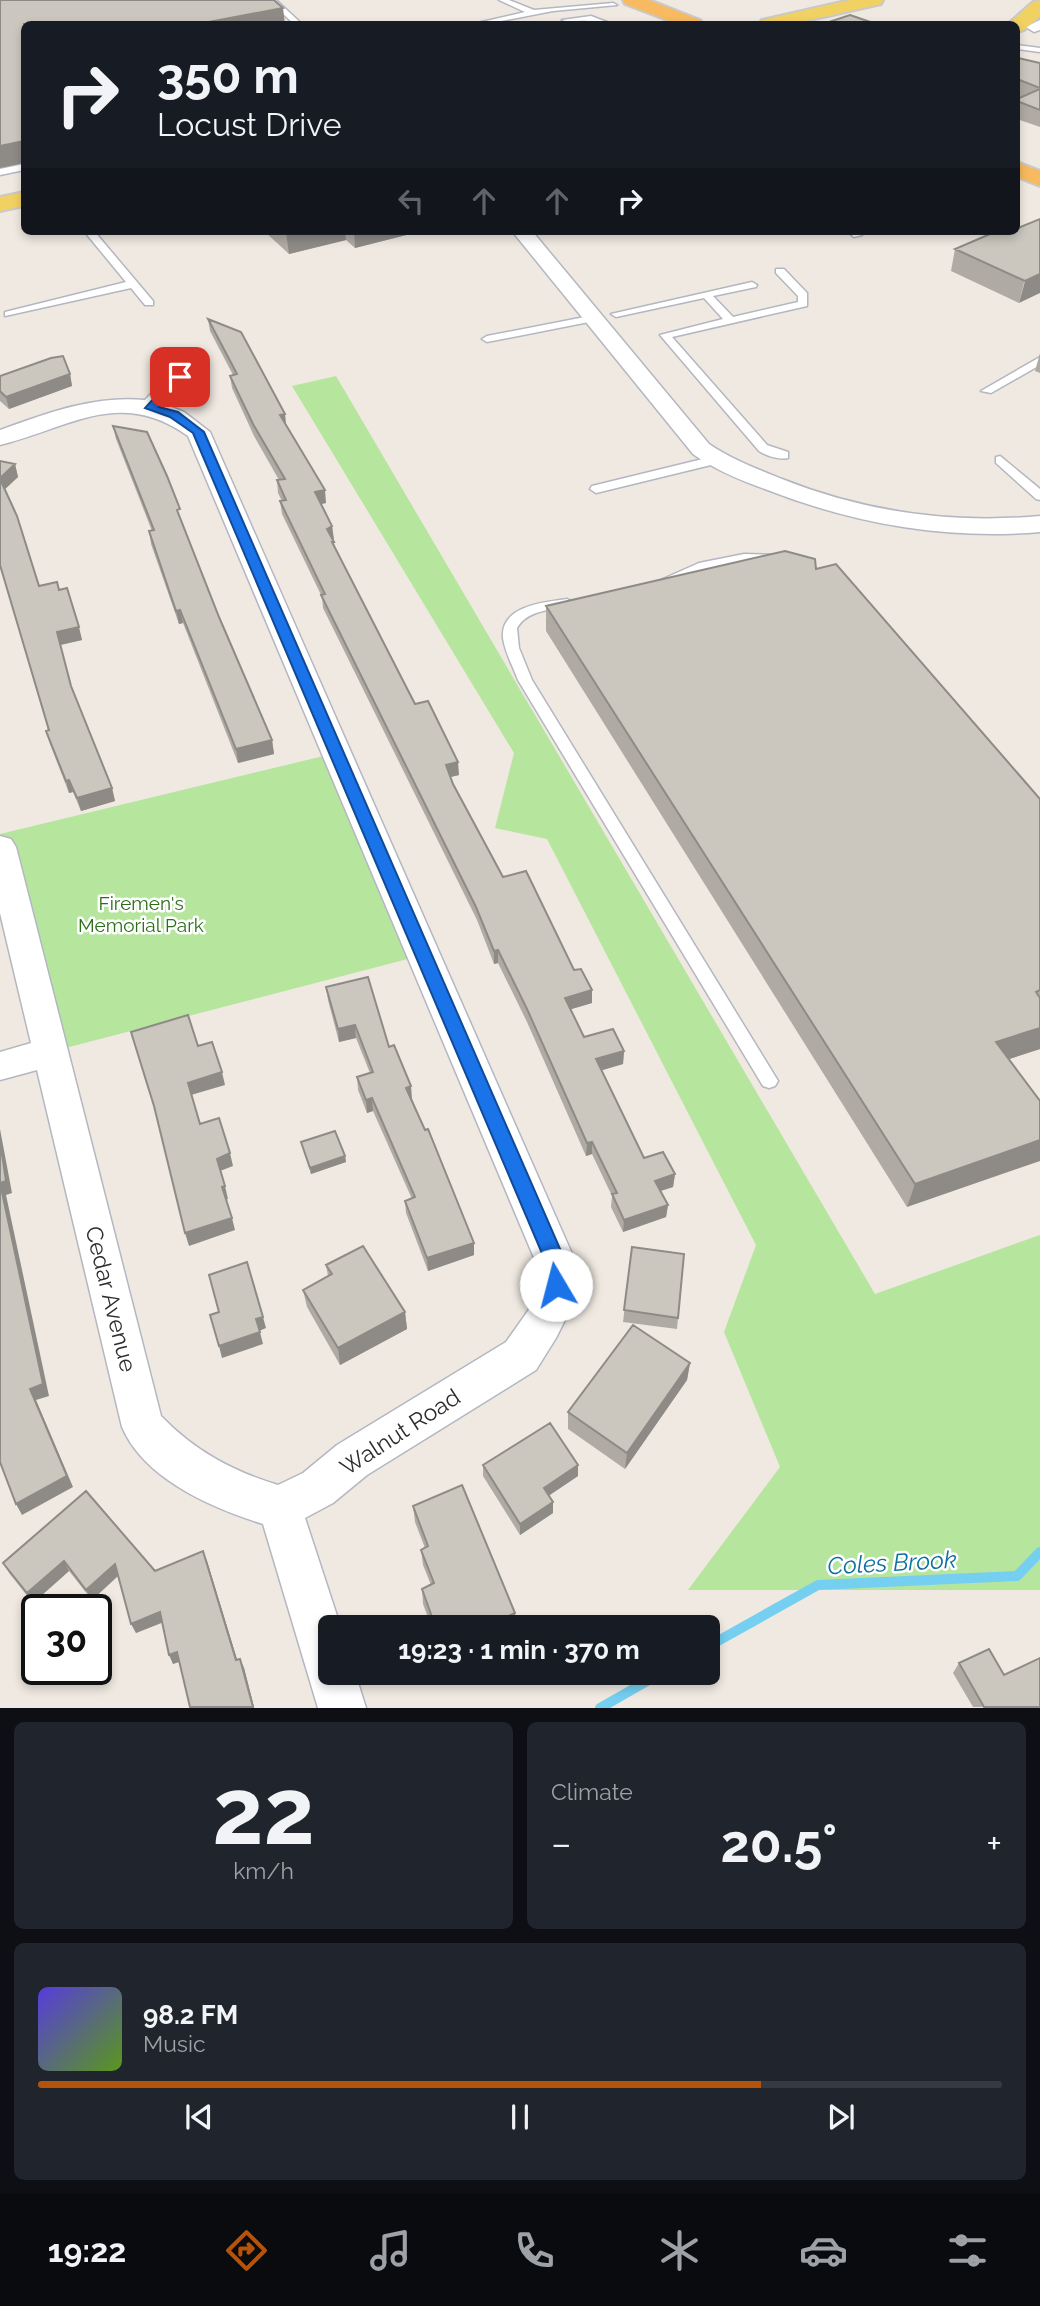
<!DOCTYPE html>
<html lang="en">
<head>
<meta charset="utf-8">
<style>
	:root { --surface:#171b24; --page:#20242c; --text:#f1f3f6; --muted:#9ea1a6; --line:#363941; --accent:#b45309 }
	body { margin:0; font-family:Raleway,sans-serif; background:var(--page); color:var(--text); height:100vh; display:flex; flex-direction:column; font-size:26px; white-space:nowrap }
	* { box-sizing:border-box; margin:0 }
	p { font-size:23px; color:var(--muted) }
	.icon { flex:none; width:38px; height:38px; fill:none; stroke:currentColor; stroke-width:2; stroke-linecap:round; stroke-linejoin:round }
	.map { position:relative; height:1708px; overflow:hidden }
	.sheet { display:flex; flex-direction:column; gap:14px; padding:14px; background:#0d0f14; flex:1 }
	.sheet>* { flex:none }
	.banner { position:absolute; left:21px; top:21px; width:999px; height:214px; border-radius:10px; box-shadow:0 4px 10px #0003; background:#171b24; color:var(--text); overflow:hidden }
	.speed { position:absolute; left:21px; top:1594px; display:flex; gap:14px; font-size:35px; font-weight:700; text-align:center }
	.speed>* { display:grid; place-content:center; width:91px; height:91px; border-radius:50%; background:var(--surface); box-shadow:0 4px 10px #0003; line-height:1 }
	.speed .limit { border:4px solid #111; border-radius:10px; background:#fff; color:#111 }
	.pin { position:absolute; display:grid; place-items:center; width:60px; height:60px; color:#fff; margin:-30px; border-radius:14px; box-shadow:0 4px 10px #0006 }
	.me { position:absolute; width:77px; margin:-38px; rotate:352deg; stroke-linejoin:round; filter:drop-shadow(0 0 5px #0008) }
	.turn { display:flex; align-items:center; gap:24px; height:147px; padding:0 21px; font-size:32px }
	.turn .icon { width:91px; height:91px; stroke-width:2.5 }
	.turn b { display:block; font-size:49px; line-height:60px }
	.lanes { display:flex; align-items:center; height:66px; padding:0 21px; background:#0003; justify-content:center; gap:35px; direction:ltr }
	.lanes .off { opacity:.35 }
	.big { font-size:52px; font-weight:700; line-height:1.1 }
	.sheet .widget { flex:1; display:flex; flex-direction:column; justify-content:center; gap:10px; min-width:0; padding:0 24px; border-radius:10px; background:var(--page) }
	.sheet .dial { align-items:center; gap:0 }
	.dial b { font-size:91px; line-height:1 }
	.song { display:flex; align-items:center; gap:21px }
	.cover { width:84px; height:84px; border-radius:10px; background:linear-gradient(135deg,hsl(250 70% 55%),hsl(90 70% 35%)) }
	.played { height:7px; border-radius:4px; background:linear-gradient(90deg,var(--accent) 75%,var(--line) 75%) }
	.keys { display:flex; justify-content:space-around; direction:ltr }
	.heat { display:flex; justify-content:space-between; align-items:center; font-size:38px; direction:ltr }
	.sheet .tiles { flex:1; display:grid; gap:14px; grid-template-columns:1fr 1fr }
	.widget:last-child { grid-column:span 2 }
	.trip { position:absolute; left:318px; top:1615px; width:402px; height:70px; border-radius:10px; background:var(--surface); box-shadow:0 4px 10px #0003; font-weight:700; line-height:70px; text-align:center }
	.tab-bar { display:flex; height:112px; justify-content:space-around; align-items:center; background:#090b0e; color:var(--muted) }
	.tab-bar .icon { width:49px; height:49px }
	.tab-bar .on { color:var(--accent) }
	.tab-bar b { font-size:32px; color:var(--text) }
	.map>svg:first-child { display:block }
</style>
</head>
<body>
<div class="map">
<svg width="1040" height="1708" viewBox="0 0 1040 1708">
	<rect width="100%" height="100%" fill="#efe9e1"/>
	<path fill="#b6e59e" d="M336 376 875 1294 1040 1235V1590H688L780 1467 724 1332 756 1245 547 839 495 828 514 753 292 386Z
		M336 753 423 955 50 1052 0 847V834Z"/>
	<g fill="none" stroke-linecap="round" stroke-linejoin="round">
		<path stroke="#75cff0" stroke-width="10" d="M709 1646 818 1585 1017 1576 1040 1552
			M600 1708 661 1673"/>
		<defs>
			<path id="service" d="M268 0H276L302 24H294Z
				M499 0H509L534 10 613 3 617 5 553 11 486 24H473L525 12Z
				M591 16 612 24C603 25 596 21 587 21 578 20 570 23 562 20Z
				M1017 45 1040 48V52L1017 49Z
				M24 164V170L0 175V169Z
				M84 231H94L153 301V305H145L131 288 5 316V312L126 282Z
				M847 231H858L862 235 854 237Z
				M776 269H784L807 293V306L672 337 767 445 788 452V458C779 460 767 456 759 451L660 335 723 319 704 298 616 317 611 314 752 282 757 285 756 287 713 296 733 317 798 302V296L776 273Z
				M595 315 600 318 599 320 487 342 482 339 487 336Z
				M1040 357V365L991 393 981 391Z
				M715 456 719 457V463L596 493 590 489 592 486Z
				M1000 456 1040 489V500L1036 499 996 463V457Z
				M744 554 777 555 783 559 777 563 730 564 666 586H656L654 583 699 563Z
				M567 599 574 603 572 606C553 610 528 609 517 628L519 648 532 680 775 1076 778 1081 775 1086 769 1088 763 1086 518 680C513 667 505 652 503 638 500 606 544 602 567 599Z"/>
			<path id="minor" d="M1040 20V30L1034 32 1026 27Z
				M512 231H532L709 444C731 459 757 469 782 479 865 512 951 524 1040 516V532C945 540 854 524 765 489 740 480 715 470 693 454Z
				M180 370 188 372 191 377 166 405 184 412 210 432 577 1265 575 1290 568 1314 556 1338 536 1370 367 1475 333 1503 305 1518 341 1628H331V1673H355L366 1708H318L263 1524C212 1508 144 1479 122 1427L37 1070 0 1080V1052L31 1043 0 913V836L11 839 16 847 161 1416C195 1451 232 1471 278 1485L303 1473 337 1445 506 1342 530 1308 535 1290 537 1265 188 436C120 387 69 428 0 445V430C47 413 95 395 145 400L172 372Z"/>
			<path id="primary" d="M850 0H883L881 4 792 24H759L762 20Z
				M1040 0V16L1024 30 1017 32V24H1008L1033 2Z
				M24 192V206L0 211V197Z"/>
			<path id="trunk" d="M623 0H649L700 20 703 24H677L625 4Z
				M1017 162 1040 171V186L1017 177Z"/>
		</defs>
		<use href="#service" stroke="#b4b7c1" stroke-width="3"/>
		<use href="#minor" stroke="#b4b7c1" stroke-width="3"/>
		<use href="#primary" stroke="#c9c9c9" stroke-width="4"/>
		<use href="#trunk" stroke="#c9c9c9" stroke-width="4"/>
		<use href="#service" fill="#fff" fill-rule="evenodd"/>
		<use href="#minor" fill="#fff" fill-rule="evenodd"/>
		<use href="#primary" fill="#f2d163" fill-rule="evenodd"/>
		<use href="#trunk" fill="#f8ba60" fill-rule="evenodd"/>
	</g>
	<path fill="#afaba4" d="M1017 59 1040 63V127L1017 119V99L1020 97 1017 96Z
		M1040 219 1019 303 951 271 955 249 1018 228Z
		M264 231H422L355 248 346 240 289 254Z
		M208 319 285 414 286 426 326 503 321 504 332 526 333 539 335 548 415 704 459 775 451 777 453 784 503 877 574 970 592 990V1003L571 1009 584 1037 624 1051 623 1064 602 1070 644 1158 675 1174 673 1187 660 1191 668 1205 666 1217 623 1232 611 1207 612 1196 592 1154 586 1156 527 1022 498 963 494 964 477 920 323 608 322 597 282 514 280 501H282L278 493 277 480H279L254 436 232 388 230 376 233 375 210 331Z
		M1040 353V373L1035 371Z
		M70 374 72 386 9 409 0 401V376Z
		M113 426 182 522 219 617 272 740 274 754 238 763 183 623 179 624 151 544 149 531H152L116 439Z
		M0 461 15 464 18 477 5 489 17 516 39 586 57 582 59 590 67 588 82 640 60 645 71 686 112 788 115 801 81 811 73 792 69 793 50 744 46 731 48 730 0 565Z
		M816 569 1040 799V1049L1009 1059 907 1207 546 631V606Z
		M326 987 389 1047 412 1099 474 1255 428 1271 406 1213 405 1201 412 1199 373 1111 367 1113 358 1090 357 1077 370 1073 356 1038 339 1042 328 1000Z
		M301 1142 345 1156 346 1162 311 1174Z
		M632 1247 678 1318 677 1329 623 1322Z
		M326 1265 405 1312 407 1329 340 1365 307 1307 303 1290 328 1276Z
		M690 1363 687 1380 625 1469 568 1429V1412Z
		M483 1465 578 1476 549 1495 553 1513 520 1535 483 1476Z
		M86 1491 155 1571 207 1561 237 1660 240 1659 244 1668 254 1707H190L179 1662 173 1664 162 1622 136 1633 118 1576 92 1600 69 1571 33 1603 9 1573 3 1563Z
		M413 1506 515 1613V1627L432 1628 423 1604 422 1589 431 1585 423 1565 421 1550 425 1548 415 1522Z
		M959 1663 1004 1675 1040 1707H973L953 1673Z"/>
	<path fill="#8e8b86" d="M283 8 285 24H204V23Z
		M24 141V163L0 168V146Z
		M291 231H345L346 240 289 254 286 232Z
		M354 231H422L355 248Z
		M1040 274V293L1019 303 1025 281Z
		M70 374 72 386 9 409 6 397Z
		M285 414 286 426 280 415Z
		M15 464 18 477 3 491 0 478Z
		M325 490 326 503 316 505 315 492Z
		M332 526 334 539 328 542 327 529Z
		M180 610 183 623 179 624 176 611Z
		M79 627 82 640 60 645 57 632Z
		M272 740 274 754 238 763 236 749Z
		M458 762 459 775 446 778V765Z
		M69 780 73 792 69 793 66 781Z
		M112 788 115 801 81 811 77 798Z
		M498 950V963L494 964V951Z
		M592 990V1003L565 1011V998Z
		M355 1025 356 1038 339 1042 338 1029Z
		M1040 1028V1049L988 1066 996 1042Z
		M624 1051 623 1064 596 1072V1059Z
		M222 1072 225 1085 191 1095 188 1083Z
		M411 1086 412 1099 407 1101 406 1088Z
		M372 1098 373 1111 367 1113 366 1100Z
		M0 1129 12 1193 6 1195 49 1396 36 1400 73 1487 22 1515 16 1504 30 1389 0 1183Z
		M1040 1140V1161L907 1207 915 1184Z
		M592 1142V1154L586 1156 587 1143Z
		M230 1153 233 1166 220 1171 217 1159Z
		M345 1156 346 1162 311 1174 310 1168Z
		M675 1174 673 1187 654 1193 655 1181Z
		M225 1186 228 1199 225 1200 222 1187Z
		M668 1205 666 1217 623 1232 624 1220Z
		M232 1218 235 1230 189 1246 185 1233Z
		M474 1243V1255L428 1271 427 1258Z
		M405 1312 407 1329 340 1365 338 1348Z
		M263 1317 266 1328 259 1331 256 1319Z
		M260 1332 263 1344 222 1358 219 1346Z
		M690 1363 687 1380 625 1469 627 1453Z
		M578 1465V1476L544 1499V1488Z
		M553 1502V1513L520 1535V1524Z
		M203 1551 207 1561 240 1669 236 1660Z
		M64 1561 69 1571 33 1603 27 1593Z
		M115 1564 120 1574 92 1600 86 1590Z
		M160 1612 164 1622 136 1633 131 1624Z
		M515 1613V1627L514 1628H482Z
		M177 1652 181 1661 173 1664 169 1655Z
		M240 1659 244 1668 254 1707H253Z"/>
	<path fill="#cbc7bf" stroke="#8e8b86" stroke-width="2" d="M0 0H274L283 8 204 23 205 24H24V141L0 146Z
		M850 15 876 24H823Z
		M1018 58 1040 63V88L1017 79V59Z
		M1040 89V110L1017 101V99Z
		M1040 219V274L1025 281 955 249 997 231H1017V228H1018Z
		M208 319 241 332 285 414 280 415 325 490 315 492 332 526 327 529 334 542H332L415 704 428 701 458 762 446 765 453 784 503 877 526 871 574 970 581 969 592 990 565 998 584 1037 613 1029 624 1051 596 1059 644 1158 663 1152 675 1174 655 1181 668 1205 624 1220 612 1194 617 1193 592 1142 587 1143 527 1009 498 950 494 951 476 907 321 595 325 594 280 501 286 500 277 480 285 479 253 424 230 376 237 374Z
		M63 356 70 374 6 397 0 391V376L51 358Z
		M113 426 147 432 167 476 180 509 177 510 219 617 272 740 236 749 180 610 176 611 149 531 154 530Z
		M0 461 15 464 0 478Z
		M0 479 17 516 39 586 57 582 59 590 67 588 79 627 57 632 71 686 112 788 77 798 69 780 66 781 46 731 49 730 0 565Z
		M785 551 815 559 816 569 836 564 1040 799V990L1036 992 1040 998V1028L996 1042 1040 1101V1140L915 1184 546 606Z
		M368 977 389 1047 394 1045 411 1086 406 1088 425 1130 428 1129 474 1243 427 1258 405 1201 415 1197 372 1098 366 1100 357 1077 373 1072 355 1025 338 1029 326 987Z
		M188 1015 198 1046 212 1042 222 1072 188 1083 200 1124 219 1118 230 1153 217 1159 225 1186 222 1187 232 1218 185 1233 154 1106 131 1032Z
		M335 1131 345 1156 310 1168 301 1142Z
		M0 1141 6 1181 0 1183 43 1384 30 1389 67 1476 16 1504 0 1462Z
		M363 1246 405 1312 338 1348 303 1290 332 1274 326 1265Z
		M632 1247 684 1254 678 1318 624 1310Z
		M247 1262 263 1317 256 1319 260 1332 219 1346 210 1315 219 1312 209 1275Z
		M633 1325 690 1363 627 1453 568 1412Z
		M550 1423 578 1465 544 1488 553 1502 520 1524 483 1465Z
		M462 1485 515 1613 482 1628H436L422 1589 434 1583 421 1550 428 1546 413 1506Z
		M86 1491 155 1571 203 1551 236 1660 240 1659 253 1707H190L177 1652 169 1655 160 1612 131 1624 115 1564 86 1590 64 1561 27 1593 3 1563Z
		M989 1649 1004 1675 1040 1658V1707H984L959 1663Z"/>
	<path fill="#1a73e8" stroke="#114b97" stroke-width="2" d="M176 374 186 377 159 407 178 412 204 432 567 1265 563 1291 556 1294 549 1291 546 1285 547 1265 193 433 170 417 145 408Z"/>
	<g text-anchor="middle" stroke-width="5" stroke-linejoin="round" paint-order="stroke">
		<g font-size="19" fill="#2c6e1b" stroke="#fff">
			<text x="141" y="910">Firemen's<tspan x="141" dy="22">Memorial Park</tspan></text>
		</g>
		<g font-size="23" fill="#2e2e2e" stroke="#fff">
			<text transform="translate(111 1299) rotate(76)" y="8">Cedar Avenue</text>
			<text transform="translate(400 1432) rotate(-33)" y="8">Walnut Road</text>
		</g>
		<g font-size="24" font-style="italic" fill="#0d6fa3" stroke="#fff">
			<text transform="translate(892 1563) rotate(-3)" y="8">Coles Brook</text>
		</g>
	</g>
</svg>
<div class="speed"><div class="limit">30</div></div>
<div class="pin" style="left:180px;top:377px;background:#d93025"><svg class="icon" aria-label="arrive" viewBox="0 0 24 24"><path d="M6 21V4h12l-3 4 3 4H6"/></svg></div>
<svg class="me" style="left:556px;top:1285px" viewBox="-20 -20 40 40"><circle r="19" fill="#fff"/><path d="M0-13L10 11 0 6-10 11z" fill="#1a73e8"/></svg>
<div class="trip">19:23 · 1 min · 370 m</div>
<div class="banner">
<div class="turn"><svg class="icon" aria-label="right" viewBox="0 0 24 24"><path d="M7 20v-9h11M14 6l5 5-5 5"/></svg><div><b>350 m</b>Locust Drive</div></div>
<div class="lanes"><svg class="icon off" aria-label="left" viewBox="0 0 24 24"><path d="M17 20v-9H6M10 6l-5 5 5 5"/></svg><svg class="icon off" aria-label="ahead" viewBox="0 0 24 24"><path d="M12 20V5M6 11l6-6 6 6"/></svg><svg class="icon off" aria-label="ahead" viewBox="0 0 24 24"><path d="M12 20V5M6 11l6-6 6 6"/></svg><svg class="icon" aria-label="right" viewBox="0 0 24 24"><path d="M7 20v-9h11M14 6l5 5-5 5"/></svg></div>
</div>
</div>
<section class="sheet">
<div class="tiles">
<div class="widget dial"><b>22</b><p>km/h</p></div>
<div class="widget"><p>Climate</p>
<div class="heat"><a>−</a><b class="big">20.5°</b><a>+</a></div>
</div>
<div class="widget">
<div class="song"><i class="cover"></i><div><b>98.2 FM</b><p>Music</p></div></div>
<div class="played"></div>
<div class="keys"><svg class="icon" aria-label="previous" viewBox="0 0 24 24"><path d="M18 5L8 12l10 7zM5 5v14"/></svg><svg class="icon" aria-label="pause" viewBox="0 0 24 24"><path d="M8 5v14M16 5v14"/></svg><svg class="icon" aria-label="next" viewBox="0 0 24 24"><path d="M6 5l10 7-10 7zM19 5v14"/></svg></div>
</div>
</div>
</section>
<nav class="tab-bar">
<b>19:22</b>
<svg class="icon on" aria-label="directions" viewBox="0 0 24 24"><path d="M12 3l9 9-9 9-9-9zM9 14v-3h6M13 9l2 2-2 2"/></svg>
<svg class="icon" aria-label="music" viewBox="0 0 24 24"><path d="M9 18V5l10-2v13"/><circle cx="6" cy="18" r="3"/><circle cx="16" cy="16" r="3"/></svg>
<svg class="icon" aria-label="phone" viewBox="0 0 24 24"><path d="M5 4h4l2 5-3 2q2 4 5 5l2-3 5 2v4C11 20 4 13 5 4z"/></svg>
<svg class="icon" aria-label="climate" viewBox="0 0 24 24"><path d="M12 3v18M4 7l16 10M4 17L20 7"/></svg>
<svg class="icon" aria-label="car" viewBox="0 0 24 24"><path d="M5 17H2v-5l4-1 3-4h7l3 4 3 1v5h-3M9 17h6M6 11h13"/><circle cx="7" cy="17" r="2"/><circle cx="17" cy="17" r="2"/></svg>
<svg class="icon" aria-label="filters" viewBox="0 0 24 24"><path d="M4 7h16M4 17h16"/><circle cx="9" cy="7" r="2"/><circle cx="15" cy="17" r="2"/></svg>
</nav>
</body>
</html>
